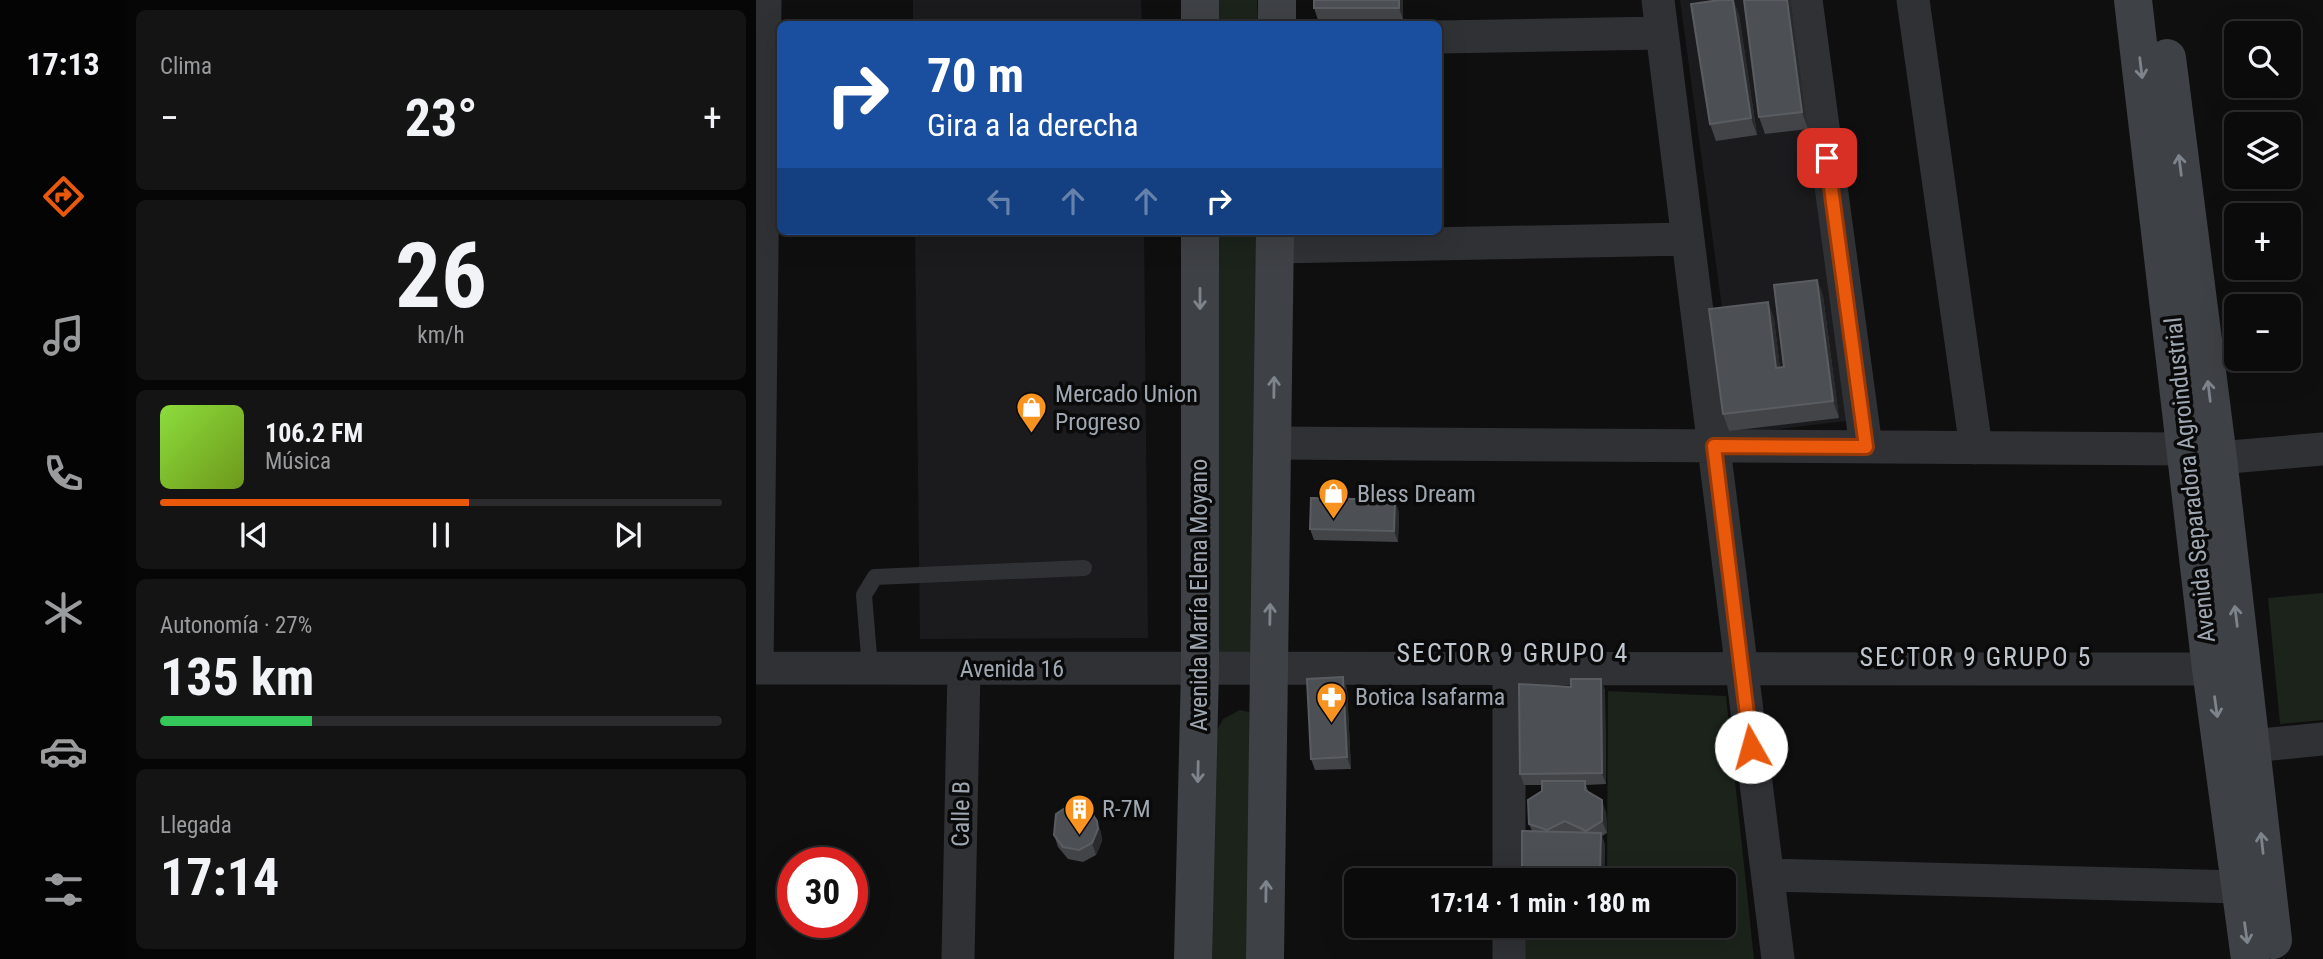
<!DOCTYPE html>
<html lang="es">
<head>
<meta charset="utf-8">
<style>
	:root { --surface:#0b0b0c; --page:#141415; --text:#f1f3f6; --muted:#9a9b9d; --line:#2b2b2d; --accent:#ea580c }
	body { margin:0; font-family:"Roboto Condensed",sans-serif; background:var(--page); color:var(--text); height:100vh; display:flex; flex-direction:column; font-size:26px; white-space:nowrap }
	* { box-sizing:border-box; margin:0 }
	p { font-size:23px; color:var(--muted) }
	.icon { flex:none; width:38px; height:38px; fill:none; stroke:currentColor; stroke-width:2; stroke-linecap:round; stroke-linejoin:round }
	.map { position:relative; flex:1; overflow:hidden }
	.side { display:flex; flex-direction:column; gap:10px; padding:10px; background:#060607; width:630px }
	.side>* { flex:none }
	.banner { position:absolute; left:21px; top:21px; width:665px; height:214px; border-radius:10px; box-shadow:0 7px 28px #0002,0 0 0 2px var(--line); background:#1a4fa0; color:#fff; overflow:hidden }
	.controls { position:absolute; left:1468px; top:21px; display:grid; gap:14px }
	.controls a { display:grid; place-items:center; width:77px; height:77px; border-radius:10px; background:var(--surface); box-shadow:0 7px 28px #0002,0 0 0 2px var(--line); font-size:35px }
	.speed { position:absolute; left:21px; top:847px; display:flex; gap:14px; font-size:35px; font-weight:700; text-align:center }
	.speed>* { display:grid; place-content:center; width:91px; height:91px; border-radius:50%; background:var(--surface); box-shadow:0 7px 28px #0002,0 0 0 2px var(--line); line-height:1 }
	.speed .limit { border:10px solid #d22; background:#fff; color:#111 }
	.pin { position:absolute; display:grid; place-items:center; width:60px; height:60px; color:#fff; margin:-30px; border-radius:14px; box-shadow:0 4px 10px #0006 }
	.me { position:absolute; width:77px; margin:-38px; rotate:353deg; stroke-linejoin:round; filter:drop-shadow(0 0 5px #0008) }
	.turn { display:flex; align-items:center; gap:24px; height:147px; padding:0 35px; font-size:32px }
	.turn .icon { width:91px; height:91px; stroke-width:2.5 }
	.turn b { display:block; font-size:49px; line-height:60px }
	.lanes { display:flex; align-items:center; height:66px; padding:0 35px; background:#0003; justify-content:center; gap:35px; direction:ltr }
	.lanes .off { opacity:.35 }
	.big { font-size:52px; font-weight:700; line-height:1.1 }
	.side .card { flex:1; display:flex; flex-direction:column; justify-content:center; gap:10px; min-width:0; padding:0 24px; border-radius:10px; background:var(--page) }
	.side .dial { align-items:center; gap:0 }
	.dial b { font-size:91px; line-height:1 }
	.song { display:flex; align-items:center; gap:21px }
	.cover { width:84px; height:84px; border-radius:10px; background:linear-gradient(135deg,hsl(90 70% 55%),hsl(80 70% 35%)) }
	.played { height:7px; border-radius:4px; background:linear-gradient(90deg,var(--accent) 55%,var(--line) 55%) }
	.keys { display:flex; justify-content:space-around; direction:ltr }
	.heat { display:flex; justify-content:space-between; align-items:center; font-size:38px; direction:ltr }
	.charge { height:10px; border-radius:5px; background:linear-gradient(90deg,#34c759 27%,var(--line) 0) }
	.trip { position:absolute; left:588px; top:868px; width:392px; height:70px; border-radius:10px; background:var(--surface); box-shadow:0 7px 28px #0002,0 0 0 2px var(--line); font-weight:700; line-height:70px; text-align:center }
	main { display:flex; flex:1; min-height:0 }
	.menu { display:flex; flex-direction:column; width:126px; justify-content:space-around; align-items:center; background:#040405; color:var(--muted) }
	.menu .icon { width:49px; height:49px }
	.menu .current { color:var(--accent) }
	.menu b { font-size:32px; color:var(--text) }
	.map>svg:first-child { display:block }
</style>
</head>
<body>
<main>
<nav class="menu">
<b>17:13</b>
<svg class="icon current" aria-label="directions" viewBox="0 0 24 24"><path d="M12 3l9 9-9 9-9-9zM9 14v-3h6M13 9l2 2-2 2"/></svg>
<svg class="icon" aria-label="music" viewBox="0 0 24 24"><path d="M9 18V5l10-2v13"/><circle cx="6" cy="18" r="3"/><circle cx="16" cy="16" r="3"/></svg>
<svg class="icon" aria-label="phone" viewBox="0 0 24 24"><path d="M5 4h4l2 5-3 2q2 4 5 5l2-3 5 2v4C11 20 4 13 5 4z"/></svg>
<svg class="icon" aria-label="climate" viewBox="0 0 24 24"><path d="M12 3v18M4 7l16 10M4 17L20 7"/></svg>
<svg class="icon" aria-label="car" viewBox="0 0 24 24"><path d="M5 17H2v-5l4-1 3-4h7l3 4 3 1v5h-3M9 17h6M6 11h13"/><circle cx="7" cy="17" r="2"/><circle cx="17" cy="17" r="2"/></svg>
<svg class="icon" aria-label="filters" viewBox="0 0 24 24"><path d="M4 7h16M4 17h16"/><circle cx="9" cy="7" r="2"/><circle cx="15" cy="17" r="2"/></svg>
</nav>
<section class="side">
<div class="card"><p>Clima</p>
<div class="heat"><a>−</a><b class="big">23°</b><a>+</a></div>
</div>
<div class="card dial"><b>26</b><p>km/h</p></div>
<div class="card">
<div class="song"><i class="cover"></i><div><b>106.2 FM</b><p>Música</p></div></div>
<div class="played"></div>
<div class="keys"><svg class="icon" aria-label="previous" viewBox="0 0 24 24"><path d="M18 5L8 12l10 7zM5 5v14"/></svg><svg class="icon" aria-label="pause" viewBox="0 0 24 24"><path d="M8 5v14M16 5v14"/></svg><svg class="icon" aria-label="next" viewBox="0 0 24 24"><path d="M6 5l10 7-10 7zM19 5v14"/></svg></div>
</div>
<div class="card"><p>Autonomía · 27%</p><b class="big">135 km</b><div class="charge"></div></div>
<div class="card"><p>Llegada</p><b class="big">17:14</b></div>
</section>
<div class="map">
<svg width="1567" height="959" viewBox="0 0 1567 959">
	<rect width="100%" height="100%" fill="#0f0f10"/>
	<path fill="#1b1b1d" d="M157 0H385L386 24H157Z
		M924 0H1037L1091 421 969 435 968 322Z
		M159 231H388L392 638 164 639Z"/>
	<path fill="#1b231b" d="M457 0H501L502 24H457Z
		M458 231H505L506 650 466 657 460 648Z
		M1567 593V720L1524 724 1512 598Z
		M852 691 970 696 998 959H766V926H968V880H851Z
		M484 710 493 712 497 959H454L461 730 467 719Z"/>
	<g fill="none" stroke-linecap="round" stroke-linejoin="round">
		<path stroke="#303135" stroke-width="16" d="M114 668 108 595 119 577 328 568"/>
		<path stroke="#303135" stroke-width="33" d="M902 0 1022 959
			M1050 0 1110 447
			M1157 0 1220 448
			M682 37 905 33
			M519 247 931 239
			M517 443 1432 449
			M1462 458 1567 449
			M0 668 1455 669 1480 666
			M1 668 9 0
			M753 670V880
			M1495 746 1567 739
			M1012 875 1484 887
			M202 959 208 669
			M753 959V926"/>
		<path stroke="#3e4145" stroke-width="38" d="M444 0V24
			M1377 0 1455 669 1494 959
			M521 24V0
			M1411 58 1462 458 1517 940
			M437 959 444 669V231
			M509 959 519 231"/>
	</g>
	<path fill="#424448" d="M647 0V19L562 20 558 8Z
		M977 0 983 15 1001 135 960 141 954 124Z
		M1035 0 1052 129 1009 134 1003 117Z
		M1061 280 1067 296 1083 418 973 431 967 414 1012 302 1018 319 1024 368 1028 367Z
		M643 512 642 542 558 540 554 529Z
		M587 677 591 689 595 769 559 770 555 759Z
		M845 679 849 691 850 784 830 785 833 793 850 812 851 833 846 836 849 845 848 880H769L766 872 776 831 773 824 786 791V785H768L764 774 815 687Z
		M341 821 345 833 346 841 340 855 327 862 312 859 302 847 298 835Z"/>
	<path fill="#292b2d" d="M643 0H647V19L643 8Z
		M977 0 983 15 1001 135 995 118Z
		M1031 0H1035L1052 129 1046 112Z
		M1061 280 1067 296 1083 418 1077 401Z
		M1012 302 1018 319 1026 385 1020 368Z
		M639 500 643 512 642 542 638 531Z
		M587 677 591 689 595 769 591 757Z
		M845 679 849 691 850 784 846 773Z
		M846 800 850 812 851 833 846 821Z
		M341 821 345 833 346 841 340 855 336 843Z
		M845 833 849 845 848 880H846L844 874Z"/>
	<path fill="#4c4f53" stroke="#595d62" stroke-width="2" d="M558 0H643V8H558Z
		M964 0H977L995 118 954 124 935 4Z
		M988 0H1031L1046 112 1003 117Z
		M1061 280 1077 401 967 414 953 309 1012 302 1020 368 1028 367 1018 285Z
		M555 498 639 500 638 531 554 529Z
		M587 677 591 757 555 759 551 679Z
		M815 679H845L846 773 764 774 763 684 815 687Z
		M786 781H829V790L846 800V821L830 831 809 821 791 830 773 824 772 800 786 791Z
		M312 806 333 809 341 821 342 829 336 843 323 850 307 847 298 835 300 814Z
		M766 831 845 833 844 874 766 872Z"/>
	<defs><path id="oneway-shaft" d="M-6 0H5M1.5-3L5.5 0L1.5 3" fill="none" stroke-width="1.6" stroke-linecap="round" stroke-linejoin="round" transform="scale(1.75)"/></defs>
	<g stroke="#7d848c">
		<use href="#oneway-shaft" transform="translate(1385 68) rotate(83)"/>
		<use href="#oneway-shaft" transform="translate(1424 165) rotate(-97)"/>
		<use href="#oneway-shaft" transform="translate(444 299) rotate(90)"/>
		<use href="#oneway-shaft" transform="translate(518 387) rotate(-89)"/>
		<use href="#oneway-shaft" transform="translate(1453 391) rotate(-97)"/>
		<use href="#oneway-shaft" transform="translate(514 614) rotate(-89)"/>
		<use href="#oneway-shaft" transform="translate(1480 616) rotate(-97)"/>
		<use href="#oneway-shaft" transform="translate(1460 707) rotate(82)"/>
		<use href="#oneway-shaft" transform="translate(442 772) rotate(91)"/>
		<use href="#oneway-shaft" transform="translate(1506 843) rotate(-96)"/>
		<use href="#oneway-shaft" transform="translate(510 891) rotate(-89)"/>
		<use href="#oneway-shaft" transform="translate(1490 933) rotate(82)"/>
	</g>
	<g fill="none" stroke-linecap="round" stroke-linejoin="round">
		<defs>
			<path id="route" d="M995 747 958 446 1110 447 1071 158"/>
		</defs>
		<use href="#route" stroke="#983908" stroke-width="18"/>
		<use href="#route" stroke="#ea580c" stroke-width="12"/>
	</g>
	<defs>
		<symbol id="shop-pin" viewBox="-11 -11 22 30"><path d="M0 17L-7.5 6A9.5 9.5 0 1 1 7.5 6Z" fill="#f8931f" stroke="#0a0a0b"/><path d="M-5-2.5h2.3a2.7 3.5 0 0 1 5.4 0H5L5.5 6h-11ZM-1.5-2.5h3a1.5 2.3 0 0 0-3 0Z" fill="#fff"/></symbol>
		<symbol id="pharmacy-pin" viewBox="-11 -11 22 30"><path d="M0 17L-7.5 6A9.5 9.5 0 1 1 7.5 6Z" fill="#f8931f" stroke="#0a0a0b"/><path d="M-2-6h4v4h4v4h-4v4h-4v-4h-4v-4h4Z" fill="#fff"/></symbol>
		<symbol id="building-pin" viewBox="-11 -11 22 30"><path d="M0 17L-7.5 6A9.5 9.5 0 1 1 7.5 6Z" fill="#f8931f" stroke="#0a0a0b"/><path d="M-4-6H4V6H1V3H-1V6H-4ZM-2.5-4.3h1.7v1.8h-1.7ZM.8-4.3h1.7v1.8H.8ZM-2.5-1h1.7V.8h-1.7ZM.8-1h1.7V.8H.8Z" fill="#fff"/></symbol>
	</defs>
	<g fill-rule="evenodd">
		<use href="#shop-pin" x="258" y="390" width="35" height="47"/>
		<use href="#shop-pin" x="560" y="476" width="35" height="47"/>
		<use href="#pharmacy-pin" x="558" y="680" width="35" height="47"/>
		<use href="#building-pin" x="306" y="792" width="35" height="47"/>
	</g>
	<g text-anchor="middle" stroke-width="7" stroke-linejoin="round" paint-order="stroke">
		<g font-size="24" fill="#9fa8b2" stroke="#0a0a0b" text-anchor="start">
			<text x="299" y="402">Mercado Union<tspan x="299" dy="28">Progreso</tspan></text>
			<text x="601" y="502">Bless Dream</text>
			<text x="599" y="705">Botica Isafarma</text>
			<text x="346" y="817">R-7M</text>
		</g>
		<g font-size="24" fill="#9fa8b2" stroke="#0a0a0b">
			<text transform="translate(1434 480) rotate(-96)" y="8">Avenida Separadora Agroindustrial</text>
			<text transform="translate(443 595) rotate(-90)" y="8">Avenida María Elena Moyano</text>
			<text x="256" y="677">Avenida 16</text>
			<text transform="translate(205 814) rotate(-89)" y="8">Calle B</text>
		</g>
		<g font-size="26" letter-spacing="2" fill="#c0c6ce" stroke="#0a0a0b">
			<text x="757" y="662">SECTOR 9 GRUPO 4</text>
			<text x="1220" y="666">SECTOR 9 GRUPO 5</text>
		</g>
	</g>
</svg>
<div class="controls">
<a><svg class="icon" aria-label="search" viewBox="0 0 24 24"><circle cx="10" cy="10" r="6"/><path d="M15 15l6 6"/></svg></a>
<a><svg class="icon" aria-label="layers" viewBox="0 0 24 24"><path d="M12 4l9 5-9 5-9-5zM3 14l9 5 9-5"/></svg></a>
<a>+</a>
<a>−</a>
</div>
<div class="speed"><div class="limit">30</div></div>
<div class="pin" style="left:1071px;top:158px;background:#d93025"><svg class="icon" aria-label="arrive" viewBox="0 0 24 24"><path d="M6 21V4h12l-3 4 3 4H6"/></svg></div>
<svg class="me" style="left:995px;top:747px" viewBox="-20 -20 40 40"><circle r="19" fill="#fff"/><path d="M0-13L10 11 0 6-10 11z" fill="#ea580c"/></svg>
<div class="trip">17:14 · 1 min · 180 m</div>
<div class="banner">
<div class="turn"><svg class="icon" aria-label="right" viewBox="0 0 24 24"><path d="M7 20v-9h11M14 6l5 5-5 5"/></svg><div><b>70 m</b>Gira a la derecha</div></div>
<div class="lanes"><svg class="icon off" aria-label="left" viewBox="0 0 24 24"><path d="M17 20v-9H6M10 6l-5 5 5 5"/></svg><svg class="icon off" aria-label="ahead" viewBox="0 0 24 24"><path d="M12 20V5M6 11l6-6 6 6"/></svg><svg class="icon off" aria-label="ahead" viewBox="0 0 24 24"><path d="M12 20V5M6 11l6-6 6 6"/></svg><svg class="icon" aria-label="right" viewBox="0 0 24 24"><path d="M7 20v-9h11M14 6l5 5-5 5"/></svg></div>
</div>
</div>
</main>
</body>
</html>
